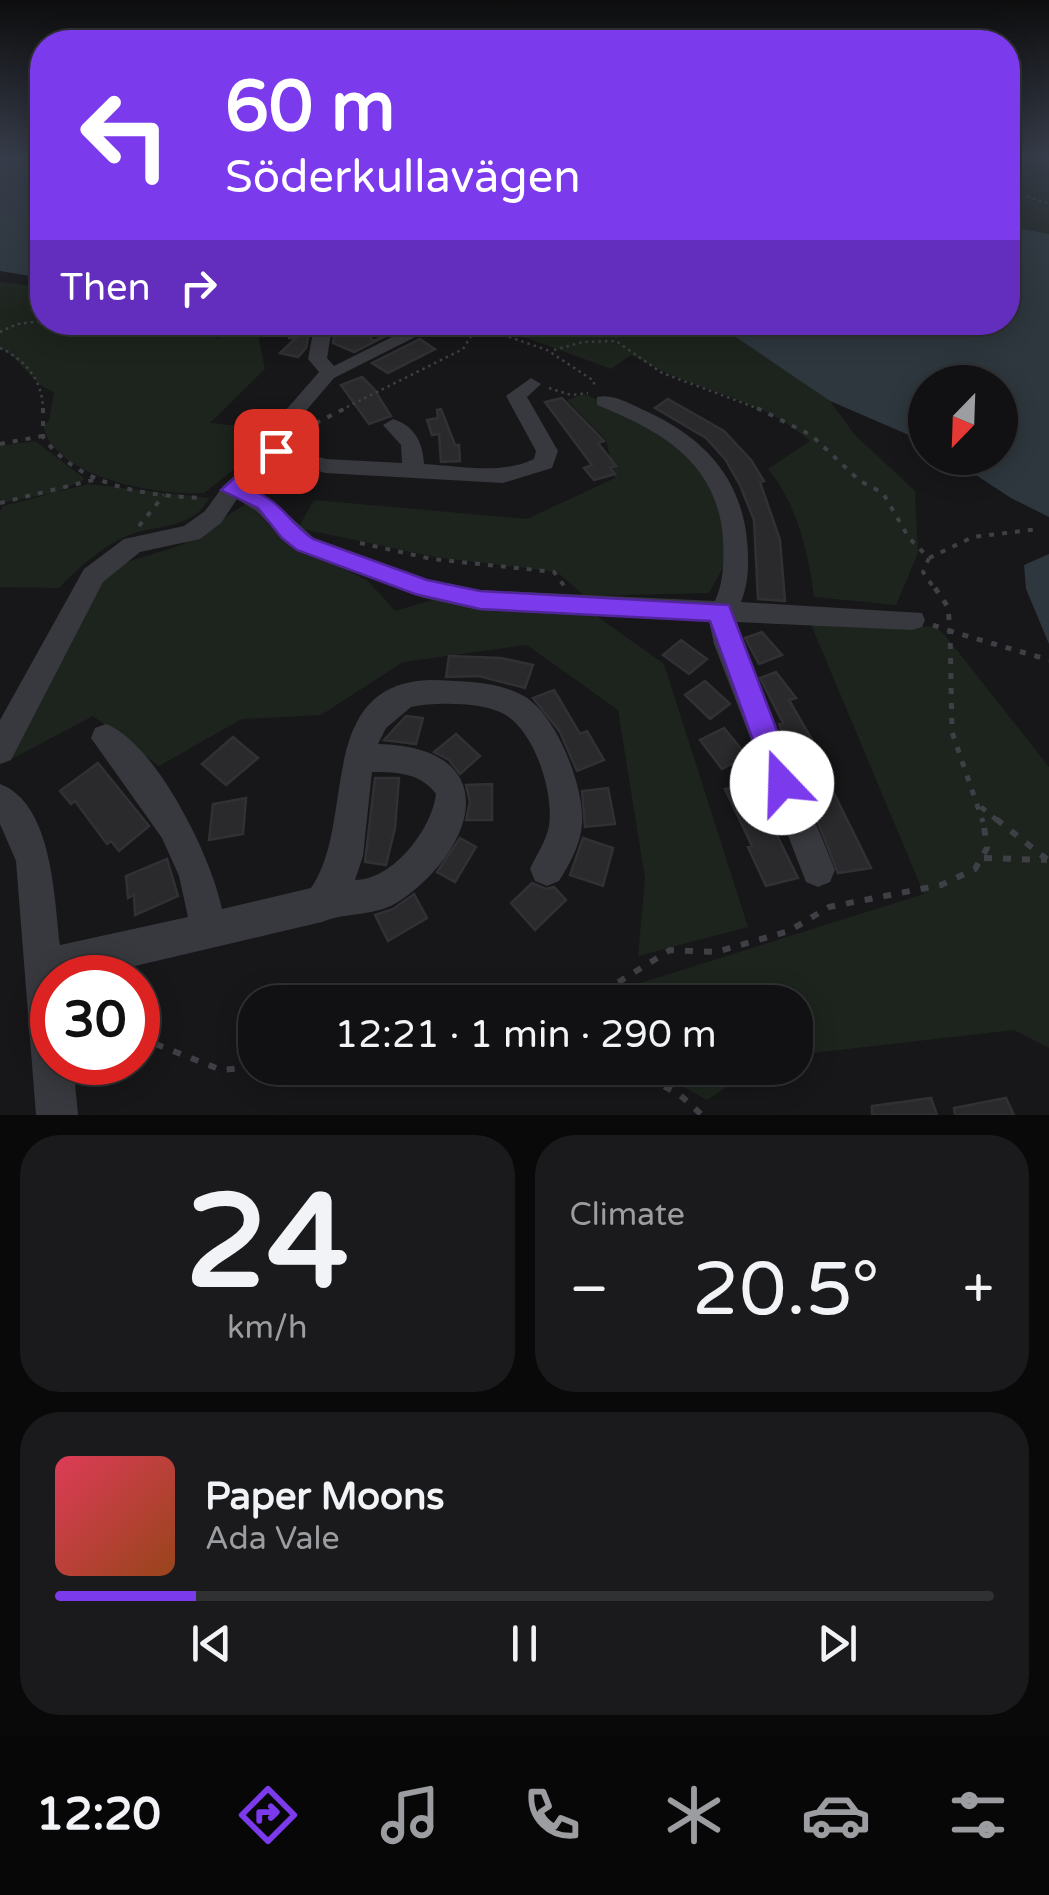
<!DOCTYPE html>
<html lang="en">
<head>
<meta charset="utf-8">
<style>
	:root { --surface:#111113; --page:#1a1a1c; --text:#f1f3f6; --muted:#9c9da0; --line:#303133; --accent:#7c3aed }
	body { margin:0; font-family:"Varela Round",sans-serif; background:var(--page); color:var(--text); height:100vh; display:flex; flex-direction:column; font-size:38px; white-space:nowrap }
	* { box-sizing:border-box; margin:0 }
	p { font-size:32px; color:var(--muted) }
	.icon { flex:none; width:55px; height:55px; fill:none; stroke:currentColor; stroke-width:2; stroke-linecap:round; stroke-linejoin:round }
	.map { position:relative; height:1115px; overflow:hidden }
	.side { display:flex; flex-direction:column; gap:20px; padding:20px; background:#09090a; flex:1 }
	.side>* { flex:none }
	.guide { position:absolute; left:30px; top:30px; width:990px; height:305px; border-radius:40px; box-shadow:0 5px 25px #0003,0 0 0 2px var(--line); background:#7c3aed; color:#fff; overflow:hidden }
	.needle { width:65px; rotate:203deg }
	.controls { position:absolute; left:908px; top:365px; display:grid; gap:20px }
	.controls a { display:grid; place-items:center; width:110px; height:110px; border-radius:50%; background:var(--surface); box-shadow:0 5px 25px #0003,0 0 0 2px var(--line); font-size:50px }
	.speed { position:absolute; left:30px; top:955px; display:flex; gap:20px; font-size:50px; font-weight:700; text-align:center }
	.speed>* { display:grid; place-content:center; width:130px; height:130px; border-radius:50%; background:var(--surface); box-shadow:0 5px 25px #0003,0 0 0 2px var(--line); line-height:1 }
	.speed .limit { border:15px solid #d22; background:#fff; color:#111 }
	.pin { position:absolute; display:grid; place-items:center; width:85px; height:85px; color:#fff; margin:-42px; border-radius:20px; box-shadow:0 5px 15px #0006 }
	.me { position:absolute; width:110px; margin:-55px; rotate:339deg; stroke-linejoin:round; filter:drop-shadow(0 0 8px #0008) }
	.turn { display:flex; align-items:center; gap:35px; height:210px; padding:0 30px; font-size:45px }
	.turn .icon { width:130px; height:130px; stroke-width:2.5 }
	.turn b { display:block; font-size:70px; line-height:85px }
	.then { display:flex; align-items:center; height:95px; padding:0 30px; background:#0003; gap:20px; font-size:38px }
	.big { font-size:75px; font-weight:600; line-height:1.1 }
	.side .tile { flex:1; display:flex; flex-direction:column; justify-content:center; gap:15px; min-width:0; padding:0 35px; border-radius:40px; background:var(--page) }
	.side .dial { align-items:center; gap:0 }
	.dial b { font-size:130px; line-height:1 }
	.song { display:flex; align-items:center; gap:30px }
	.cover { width:120px; height:120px; border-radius:15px; background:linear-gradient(135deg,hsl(350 70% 55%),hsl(20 70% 35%)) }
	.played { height:10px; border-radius:5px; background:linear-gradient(90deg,var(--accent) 15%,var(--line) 15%) }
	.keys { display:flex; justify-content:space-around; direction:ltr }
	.heat { display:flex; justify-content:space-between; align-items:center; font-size:55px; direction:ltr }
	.side .tiles { flex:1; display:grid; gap:20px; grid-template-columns:1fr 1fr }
	.tile:last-child { grid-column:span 2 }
	.trip { position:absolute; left:238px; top:985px; width:575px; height:100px; border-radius:40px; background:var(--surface); box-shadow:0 5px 25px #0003,0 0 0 2px var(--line); font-weight:600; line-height:100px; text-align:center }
	.tab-bar { display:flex; height:160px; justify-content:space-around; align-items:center; background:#070708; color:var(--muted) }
	.tab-bar .icon { width:70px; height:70px }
	.tab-bar .active { color:var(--accent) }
	.tab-bar b { font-size:45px; color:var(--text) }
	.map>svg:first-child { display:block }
</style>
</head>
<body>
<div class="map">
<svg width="1049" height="1115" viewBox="0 0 1049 1115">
	<rect width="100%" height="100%" fill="#171719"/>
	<path fill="#1d241d" d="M1008 157H1049V234L1008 226Z
		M0 282 42 287V322L202 323 216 338 257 329 265 369 210 423 273 429 255 453 204 493C158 496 54 478 43 425L49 421 54 392C31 384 25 362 0 348Z
		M466 323H715L830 401 854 434 915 491 918 553 896 605 814 597C809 554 796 502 768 469L810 441C772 407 727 397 681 379 664 373 647 363 631 355L611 369 530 339Z
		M585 394 661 429 700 464 721 502 731 553 709 593 585 596 557 572 435 557 298 528 314 500 527 519 615 478 606 440 567 400Z
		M35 441 85 479 58 492 88 484 209 498C193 530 156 524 127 536 100 548 79 567 59 588L0 587V511L3 506 54 493 0 503V446Z
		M247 503 286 541 367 580 395 611 432 600 595 615 664 664 748 927 638 956 645 878 618 710 527 645 403 662 321 715 242 719 159 766 93 716 4 763 111 567 182 545Z
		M810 622 935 627 945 635 1049 767V1048L1014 1030 795 1055V1002H580L924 894Z
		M650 1068H756L707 1100Z"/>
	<path fill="#2d373d" d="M0 157H42V278L0 271Z
		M1008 226 1049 234V517L1011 498 950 458H1000V382H925V442L830 401 715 323 1008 322Z
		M1049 554V644L1026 589 1024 565Z"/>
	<path fill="#2a2a2d" stroke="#313135" stroke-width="2.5" d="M299 322H311L306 348 298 357 280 353 296 338H289V333L299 332Z
		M358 323 367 325 372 341 386 336 354 352 333 343 336 326Z
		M420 339 435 349 388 373 372 363Z
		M362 377 374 389 391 416 369 424 341 385Z
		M562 398 604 441 598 443 616 466 610 468 615 474 594 480 584 468 592 465 545 402Z
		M668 399 724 431 751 460 764 481 760 482 780 540 785 601 758 599 754 520 740 485 725 459 706 438 655 408Z
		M441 409 455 445H459L460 461 441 462 439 434 432 435 427 420 438 418 437 410Z
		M762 632 782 655 759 664 745 638Z
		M681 640 707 659 689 674 663 655Z
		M449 656 501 658 533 665 525 688 479 676 446 677Z
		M776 672 796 698 789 700 818 750 813 751 871 868 838 873 779 724 783 723 760 678Z
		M705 681 730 704 710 719 685 695Z
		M554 690 580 734 587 731 604 760 577 771 560 732 533 698Z
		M406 716 423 718 416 744 384 740Z
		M724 728 747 756 722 769 700 740Z
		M456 734 480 756 460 774 449 760 434 752Z
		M233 737 258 758 226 785 202 764Z
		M98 763 149 826 119 851 111 841 107 844 75 801 71 804 60 791Z
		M375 778H399L395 828 386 865 365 862Z
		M755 782 772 816 768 817 798 878 766 886 748 847 752 846 725 789Z
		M492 784V820H466L470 802 466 785Z
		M608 788 615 824 585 827 582 791Z
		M246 798 243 834 209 840 213 804Z
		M460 838 476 847 455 882 437 872Z
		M583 838 613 848 603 886 570 875Z
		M167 859 178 896 135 915 134 895 128 898 126 876Z
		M532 883 546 889 554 887 566 900 535 930 511 903Z
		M414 894 427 918 388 941 375 915 393 909Z
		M931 1098 937 1115H872V1106Z
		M1006 1098 1014 1115H955L954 1108Z"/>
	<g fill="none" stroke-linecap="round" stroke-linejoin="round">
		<path stroke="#3e4045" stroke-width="2.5" stroke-dasharray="2.5 4" stroke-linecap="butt" d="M1008 190 1049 204
			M466 322 547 350 594 381V388
			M615 322 616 341
			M0 332 17 324 42 321
			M0 348C26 360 43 381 43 410
			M554 350 583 342 616 341 662 373 762 410
			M549 388 571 395 588 393
			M341 410 463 349 476 328"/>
		<path stroke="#3e4045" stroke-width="4" stroke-dasharray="5 8" stroke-linecap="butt" d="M43 408V437C79 487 147 496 204 498
			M757 408 811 435 860 481 883 493 909 538 929 558 923 572 936 591
			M304 429 346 408
			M0 444 42 436
			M0 503 97 479
			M139 526 164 495
			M360 543 432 559 554 572 565 587
			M929 558 973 537 1039 529"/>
		<path stroke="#3e4045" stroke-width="5" stroke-dasharray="6 9" stroke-linecap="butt" d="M935 588 948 607 950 631 1049 660
			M933 625 950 631 952 732 983 822
			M981 807 999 822"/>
		<path stroke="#3e4045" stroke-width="6" stroke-dasharray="8 11" stroke-linecap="butt" d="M996 819 1049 861
			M984 858 1047 860
			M565 1002 609 988 670 950 716 952 789 931 829 907 941 885 975 869 987 848 983 819
			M138 1037 221 1070 255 1067
			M631 1068 680 1095 702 1115"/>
		<path fill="#38393e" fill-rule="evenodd" d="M315 322H333L327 358 334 366 422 322H445L334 378 299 419 288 448 326 459 402 463 401 445 383 425 393 419C415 426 423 443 424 464 460 466 501 475 534 459L536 451 506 396 531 378 541 384 527 397 558 451 552 468 503 483 325 473 280 459 249 487 272 500 314 538 427 579 479 590 715 601C724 581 724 560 723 539 718 463 662 431 597 405V397C613 393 633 405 648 412 704 438 741 478 747 540 749 562 749 582 741 602L922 613 925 620 922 627 912 630 737 622 742 644 835 870 830 882 818 887 806 882 714 644 709 621 479 610 424 598 296 550 256 511 237 499 221 523 200 539 140 552 103 582 11 760 0 764V720L84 569 124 539 184 526 205 511 224 485 266 448 279 418 319 372 308 359Z
			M431 680C461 681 496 681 522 695 556 712 585 788 582 824 581 844 569 865 559 881L547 886 535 881 530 869C536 855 546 842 549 826 554 793 535 731 504 714 482 702 436 702 411 707L386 728 378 744C504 747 479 846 401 900 375 918 347 911 322 922L84 978H52V1062H73L78 1115H36L16 861 0 824V784C53 804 54 898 60 945L188 917 179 876 162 838 91 738 95 728 106 724C156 743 212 858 222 909L311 888C357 823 313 683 431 680ZM372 772C397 772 421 773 436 794 432 829 393 880 355 880L363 856Z"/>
	</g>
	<linearGradient id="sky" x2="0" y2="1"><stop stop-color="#0d0d0e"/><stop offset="0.5" stop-color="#363c49"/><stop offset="1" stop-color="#363c49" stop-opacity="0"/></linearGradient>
	<rect width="1049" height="313" fill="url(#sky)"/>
	<path fill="#7c3aed" stroke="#51269a" stroke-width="2.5" d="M276 445 286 451 283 456 247 488C283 501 284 518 313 539L427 580 480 591 729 605 797 783 792 793 782 797 772 793 710 621 480 609 415 594 297 550 282 538 258 508 221 490 269 447Z"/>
</svg>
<div class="controls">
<a><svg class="needle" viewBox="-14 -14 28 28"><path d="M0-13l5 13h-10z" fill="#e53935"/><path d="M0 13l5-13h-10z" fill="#9c9da0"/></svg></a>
</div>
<div class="speed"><div class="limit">30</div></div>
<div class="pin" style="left:276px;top:451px;background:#d93025"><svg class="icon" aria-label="arrive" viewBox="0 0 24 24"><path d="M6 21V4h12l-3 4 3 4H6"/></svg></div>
<svg class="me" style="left:782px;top:783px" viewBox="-20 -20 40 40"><circle r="19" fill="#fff"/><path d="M0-13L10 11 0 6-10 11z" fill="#7c3aed"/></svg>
<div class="trip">12:21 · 1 min · 290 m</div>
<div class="guide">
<div class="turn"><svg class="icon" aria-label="left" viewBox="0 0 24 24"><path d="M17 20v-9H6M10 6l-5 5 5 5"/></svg><div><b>60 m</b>Söderkullavägen</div></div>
<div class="then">Then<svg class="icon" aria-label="right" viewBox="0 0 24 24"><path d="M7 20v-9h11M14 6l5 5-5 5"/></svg></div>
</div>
</div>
<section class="side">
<div class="tiles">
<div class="tile dial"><b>24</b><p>km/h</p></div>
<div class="tile"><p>Climate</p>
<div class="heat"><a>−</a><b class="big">20.5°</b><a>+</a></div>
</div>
<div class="tile">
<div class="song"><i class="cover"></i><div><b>Paper Moons</b><p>Ada Vale</p></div></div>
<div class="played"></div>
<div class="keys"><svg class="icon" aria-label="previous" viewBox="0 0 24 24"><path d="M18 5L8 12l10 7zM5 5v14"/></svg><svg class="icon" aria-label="pause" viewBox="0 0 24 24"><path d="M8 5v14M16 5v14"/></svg><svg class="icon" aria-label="next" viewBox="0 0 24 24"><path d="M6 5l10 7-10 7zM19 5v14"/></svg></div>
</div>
</div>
</section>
<nav class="tab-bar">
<b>12:20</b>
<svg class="icon active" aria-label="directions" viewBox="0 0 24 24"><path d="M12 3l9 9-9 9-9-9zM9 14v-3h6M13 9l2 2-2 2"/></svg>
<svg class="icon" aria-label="music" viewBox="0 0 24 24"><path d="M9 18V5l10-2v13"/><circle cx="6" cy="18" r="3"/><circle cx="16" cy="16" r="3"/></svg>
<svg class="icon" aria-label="phone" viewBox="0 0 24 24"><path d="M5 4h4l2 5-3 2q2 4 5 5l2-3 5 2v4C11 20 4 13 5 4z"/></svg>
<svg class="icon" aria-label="climate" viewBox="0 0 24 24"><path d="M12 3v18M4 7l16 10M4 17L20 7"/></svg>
<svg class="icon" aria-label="car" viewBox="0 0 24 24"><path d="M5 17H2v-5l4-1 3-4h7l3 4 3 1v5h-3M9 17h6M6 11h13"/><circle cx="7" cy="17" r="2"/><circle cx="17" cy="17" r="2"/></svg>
<svg class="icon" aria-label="filters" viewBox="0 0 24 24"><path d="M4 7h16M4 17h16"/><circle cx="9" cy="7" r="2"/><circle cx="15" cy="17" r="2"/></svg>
</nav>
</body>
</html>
